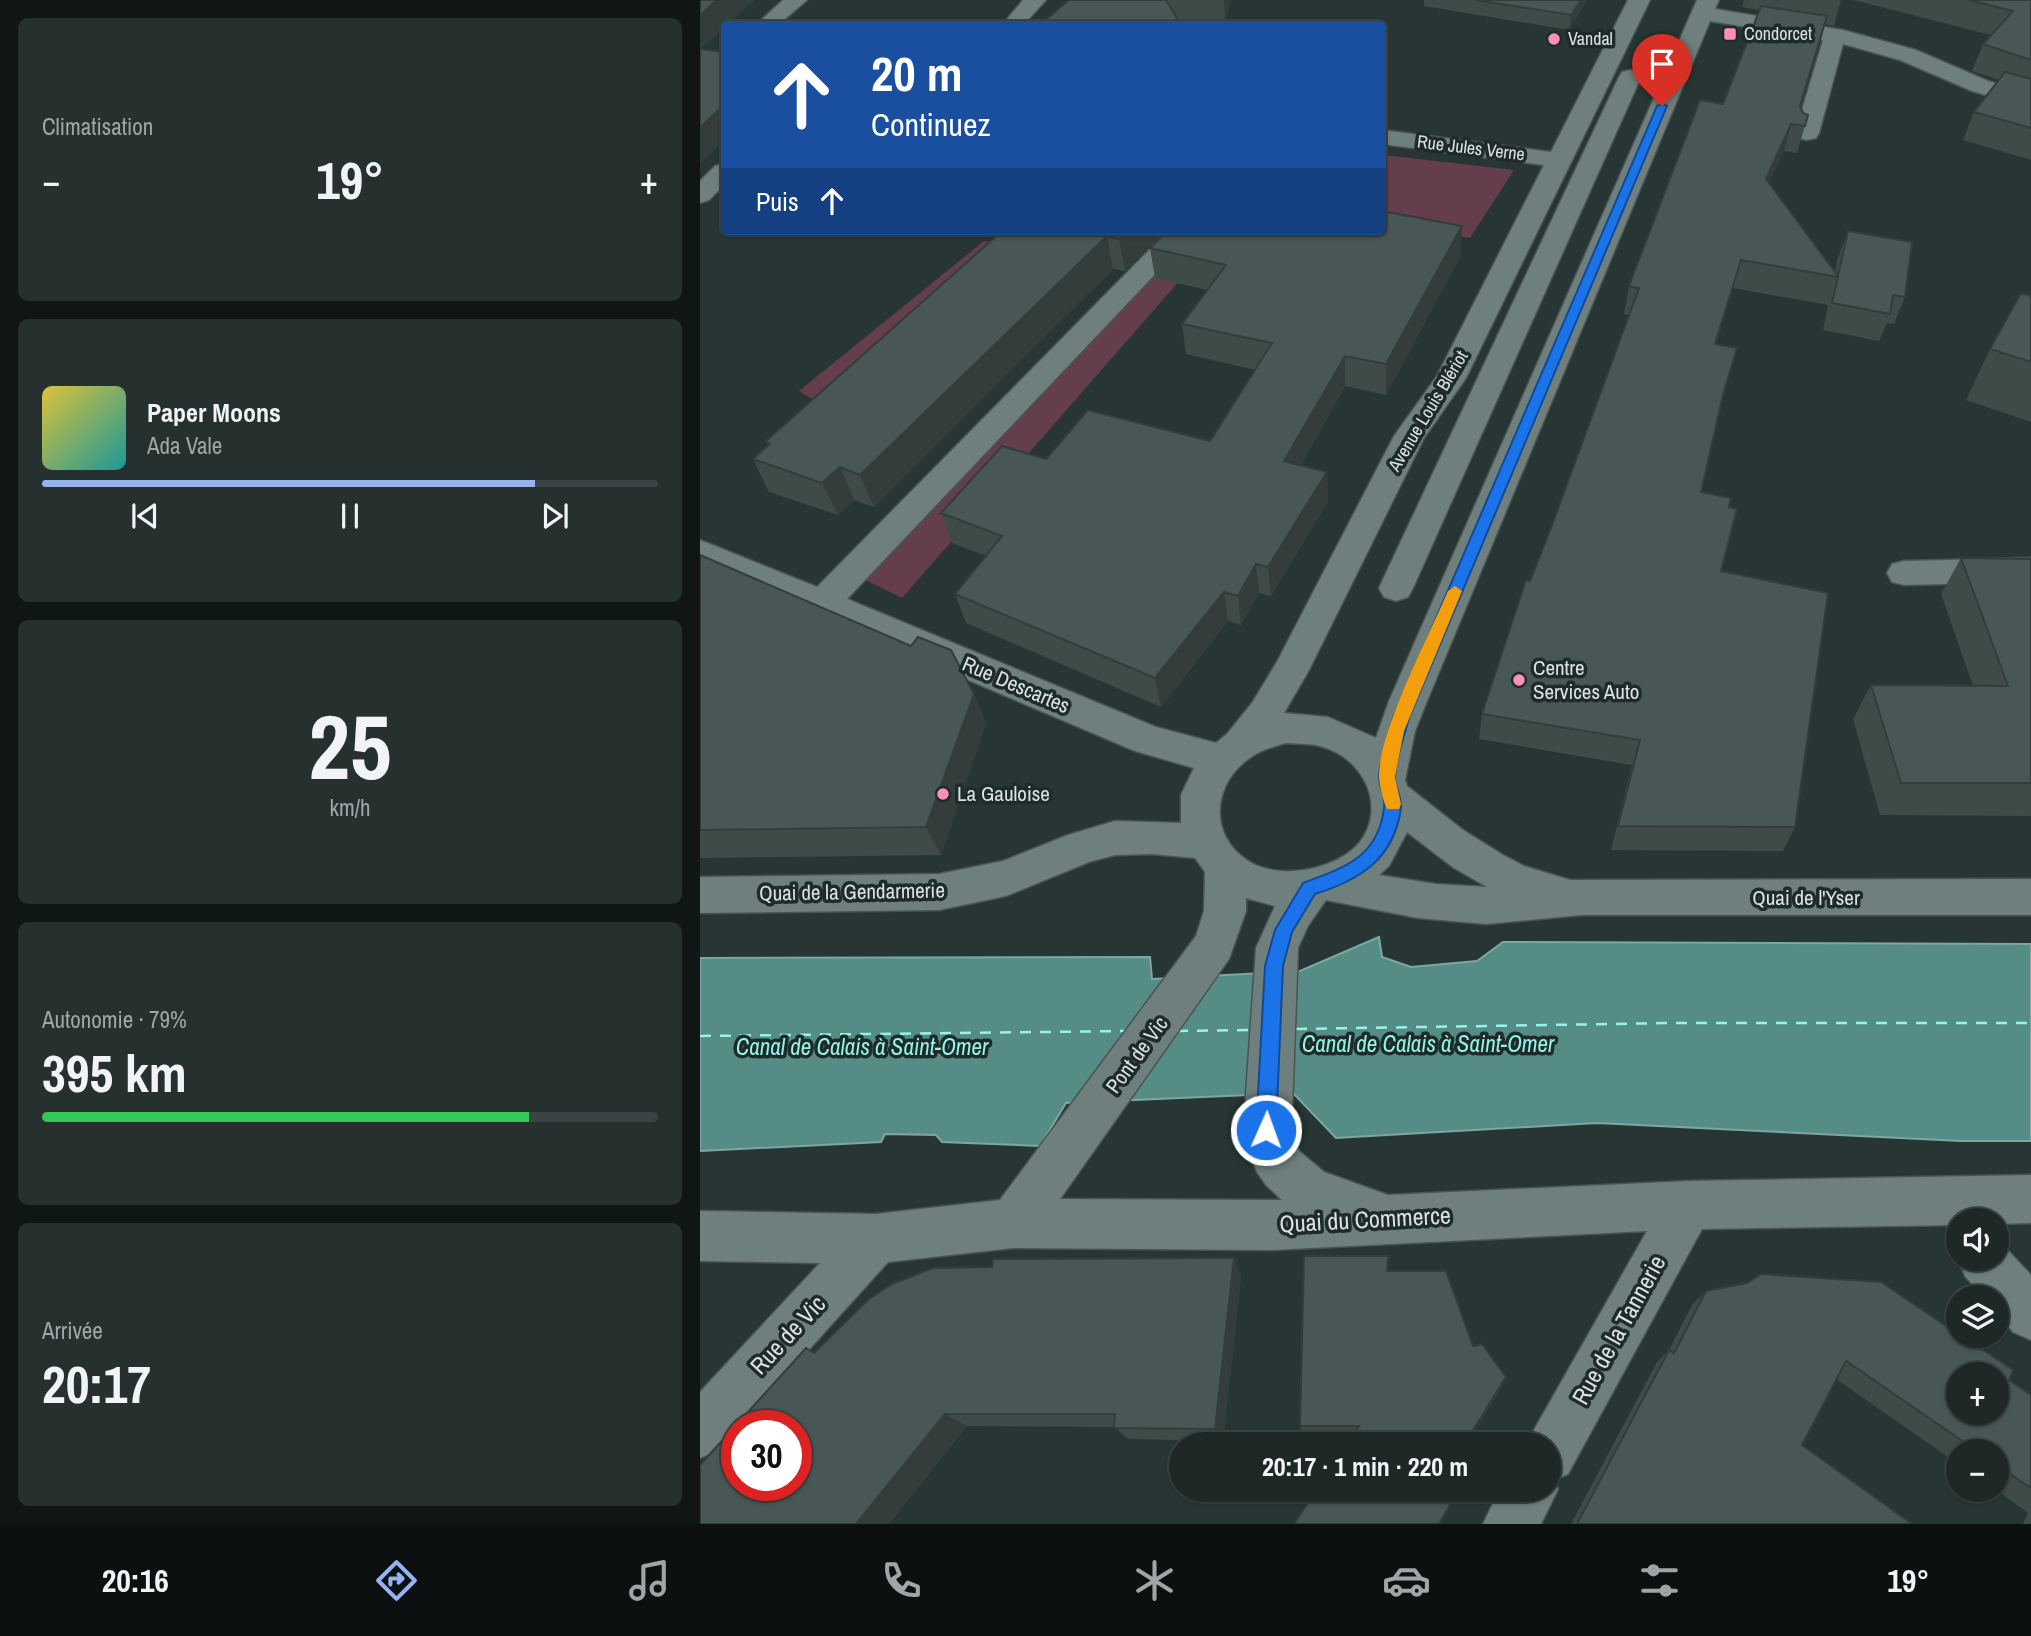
<!DOCTYPE html>
<html lang="fr">
<head>
<meta charset="utf-8">
<style>
	:root { --surface:#1d2827; --page:#25302f; --text:#f1f3f6; --muted:#a0a6a7; --line:#3b4444; --accent:#95b2f1 }
	body { margin:0; font-family:"Archivo Narrow",sans-serif; background:var(--page); color:var(--text); height:100vh; display:flex; flex-direction:column; font-size:26px; white-space:nowrap }
	* { box-sizing:border-box; margin:0 }
	p { font-size:23px; color:var(--muted) }
	.icon { flex:none; width:38px; height:38px; fill:none; stroke:currentColor; stroke-width:2; stroke-linecap:round; stroke-linejoin:round }
	.map { position:relative; flex:1; overflow:hidden }
	.details { display:flex; flex-direction:column; gap:18px; padding:18px; background:#101615; width:700px }
	.details>* { flex:none }
	.banner { position:absolute; left:21px; top:21px; width:665px; height:214px; border-radius:7px; box-shadow:0 2px 5px #0004,0 0 0 2px var(--line); background:#1a4fa0; color:#fff; overflow:hidden }
	.buttons { position:absolute; left:1246px; top:1208px; display:grid; gap:14px }
	.buttons a { display:grid; place-items:center; width:63px; height:63px; border-radius:50%; background:var(--surface); box-shadow:0 2px 5px #0004,0 0 0 2px var(--line); font-size:35px }
	.speed { position:absolute; left:21px; top:1410px; display:flex; gap:14px; font-size:35px; font-weight:700; text-align:center }
	.speed>* { display:grid; place-content:center; width:91px; height:91px; border-radius:50%; background:var(--surface); box-shadow:0 2px 5px #0004,0 0 0 2px var(--line); line-height:1 }
	.speed .limit { border:10px solid #d22; background:#fff; color:#111 }
	.pin { position:absolute; display:grid; place-items:center; width:60px; height:60px; color:#fff; margin:-72px -30px; border-radius:50% 50% 50% 0; rotate:-45deg; box-shadow:0 0 7px #0007 }
	.pin .icon { rotate:45deg }
	.me { position:absolute; width:77px; margin:-38px; rotate:2deg; stroke-linejoin:round; filter:drop-shadow(0 0 5px #0008) }
	.turn { display:flex; align-items:center; gap:24px; height:147px; padding:0 35px; font-size:32px }
	.turn .icon { width:91px; height:91px; stroke-width:2.5 }
	.turn b { display:block; font-size:49px; line-height:60px }
	.then { display:flex; align-items:center; height:66px; padding:0 35px; background:#0003; gap:14px; font-size:26px }
	.big { font-size:52px; font-weight:700; line-height:1.1 }
	.details .card { flex:1; display:flex; flex-direction:column; justify-content:center; gap:10px; min-width:0; padding:0 24px; border-radius:10px; background:var(--page) }
	.details .dial { align-items:center; gap:0 }
	.dial b { font-size:91px; line-height:1 }
	.song { display:flex; align-items:center; gap:21px }
	.cover { width:84px; height:84px; border-radius:10px; background:linear-gradient(135deg,hsl(50 70% 55%),hsl(180 70% 35%)) }
	.played { height:7px; border-radius:4px; background:linear-gradient(90deg,var(--accent) 80%,var(--line) 80%) }
	.keys { display:flex; justify-content:space-around; direction:ltr }
	.heat { display:flex; justify-content:space-between; align-items:center; font-size:38px; direction:ltr }
	.charge { height:10px; border-radius:5px; background:linear-gradient(90deg,#34c759 79%,var(--line) 0) }
	.trip { position:absolute; left:469px; top:1432px; width:392px; height:70px; border-radius:35px; background:var(--surface); box-shadow:0 2px 5px #0004,0 0 0 2px var(--line); font-weight:700; line-height:70px; text-align:center }
	.tabs { display:flex; height:112px; justify-content:space-around; align-items:center; background:#0c1010; color:var(--muted) }
	.tabs .icon { width:49px; height:49px }
	.tabs .on { color:var(--accent) }
	.tabs b { font-size:32px; color:var(--text) }
	main { display:flex; flex:1; min-height:0 }
	.map>svg:first-child { display:block }
</style>
</head>
<body>
<main>
<section class="details">
<div class="card"><p>Climatisation</p>
<div class="heat"><a>−</a><b class="big">19°</b><a>+</a></div>
</div>
<div class="card">
<div class="song"><i class="cover"></i><div><b>Paper Moons</b><p>Ada Vale</p></div></div>
<div class="played"></div>
<div class="keys"><svg class="icon" aria-label="previous" viewBox="0 0 24 24"><path d="M18 5L8 12l10 7zM5 5v14"/></svg><svg class="icon" aria-label="pause" viewBox="0 0 24 24"><path d="M8 5v14M16 5v14"/></svg><svg class="icon" aria-label="next" viewBox="0 0 24 24"><path d="M6 5l10 7-10 7zM19 5v14"/></svg></div>
</div>
<div class="card dial"><b>25</b><p>km/h</p></div>
<div class="card"><p>Autonomie · 79%</p><b class="big">395 km</b><div class="charge"></div></div>
<div class="card"><p>Arrivée</p><b class="big">20:17</b></div>
</section>
<div class="map">
<svg width="1331" height="1524" viewBox="0 0 1331 1524">
	<rect width="100%" height="100%" fill="#273634"/>
	<path fill="#643e4c" d="M683 155 814 170 770 238 734 232 682 231Z
		M464 231H523L202 598 153 574Z
		M284 241 320 246 135 413 99 391Z"/>
	<path fill="#558d86" stroke="#7da7a1" stroke-width="2" d="M679 937 682 957 711 967 777 961 803 942 1331 944V1141H1261L897 1123 636 1138 593 1093 366 1103 340 1146 242 1142 236 1135 185 1134 181 1142 0 1151V958L450 957 452 979 600 971Z"/>
	<g fill="none" stroke-linecap="round" stroke-linejoin="round">
		<path stroke="#96f3e8" stroke-width="2.5" stroke-dasharray="11 9" stroke-linecap="butt" d="M596 1029 974 1023H1331
			M477 1031 552 1030
			M0 1036 426 1031"/>
		<defs>
			<path id="minor" d="M83 0H107L79 24H57Z
				M323 0H346L324 24H303Z
				M928 0H950L766 378 724 438 609 670 584 713 628 717 676 738 689 701 997 0H1019L1015 9 1143 30 1216 50 1288 81 1331 94V108L1272 91 1200 60 1143 44 1119 133 1116 138 1107 140 1098 138 1095 133 1123 40 1010 21 727 701 715 731 705 780 707 786 763 830 803 855 824 866 870 880 1331 879V915H881L786 924 718 918 626 900 608 926 598 948 591 1138 600 1152 624 1172 688 1195 989 1181 1331 1175V1223L1297 1224V1220H1258V1225L1002 1229 868 1474 854 1480 858 1489 841 1524H783L800 1489H849V1444H826L947 1231 572 1250 313 1248 188 1262 40 1426H37V1430L19 1450 0 1458V1392L120 1263 0 1261V1211L176 1214 300 1200 496 936 504 911 505 872 495 858 452 854 415 855 389 862 306 896 239 910 0 913V877L239 874 303 861 368 835 415 821 481 823V795L494 768 435 751 0 566V540L117 587 468 231H496L147 599 456 727 516 743 527 734 552 703 577 662 694 436 737 376 844 165 682 144V130L851 152ZM586 743C598 744 612 743 623 747 662 758 686 804 662 839 642 869 581 881 550 862 505 835 513 778 556 754 564 749 576 746 586 743ZM707 832 754 868 787 887 736 884 679 875 689 866ZM546 898 575 906 556 948 543 1138 557 1172 566 1185 582 1200 360 1199 529 959 546 911Z
				M930 70 938 72 941 77 713 588 708 597 696 601 684 597 679 588 919 77 922 72Z
				M24 164V185L9 200 0 203V181L15 166Z
				M1331 558V582L1204 585 1192 582 1187 573 1192 564 1204 561Z
				M1297 1239 1331 1275V1340L1313 1332 1297 1313V1297H1283L1265 1276 1258 1258H1297Z"/>
		</defs>
		<use href="#minor" stroke="#495452" stroke-width="3"/>
		<use href="#minor" fill="#6f7f7d" fill-rule="evenodd"/>
	</g>
	<path fill="#3e4b49" d="M369 0H531L525 22 478 23Z
		M724 0H887L869 30 724 6Z
		M1044 0H1141L1134 26 1125 24 1100 106 1103 113 1108 115 1097 153 1084 151 1069 183 1135 272 1138 258 1148 231 1205 297 1194 324 1187 323 1179 341 1123 330 1128 305 1033 288 1016 344 1037 348 1021 403 1001 492 1029 507 1021 571 1095 827 1083 851 911 850 932 765 779 739 782 714 830 581 851 528 929 315 924 314 929 286 1023 104 1059 10 1042 7Z
		M1153 0H1331V160L1263 140 1274 112 1299 80 1272 71 1283 44 1291 35Z
		M302 231H464L425 271 413 269 174 507 154 500 138 515 69 492 53 459 68 446 66 441Z
		M450 248 760 257 686 395 645 386 601 465 627 472 628 502 571 596 559 593 541 625 528 621 461 707 266 623 255 594 286 556 252 543 241 513 346 459 510 441 555 370 486 354 482 324 507 290 455 278Z
		M1331 296V422L1266 400 1290 349Z
		M0 555 274 694 286 724 241 855 0 858Z
		M1261 558 1331 559V816L1180 815 1153 719 1171 685 1273 686 1241 594Z
		M534 1258 541 1277 523 1441 428 1439 414 1427 267 1426 189 1524H0L115 1353 292 1267Z
		M688 1271 773 1346 799 1392 773 1433 650 1439H603L600 1426Z
		M1006 1291 1309 1380 1331 1395V1524H1323L1328 1513 1295 1489H1297V1451H1258V1464L1136 1379 1102 1445 1212 1524H871L957 1362 969 1350 992 1305Z"/>
	<path fill="#323d3c" d="M17 0H55L28 24H24V28L0 49V15Z
		M524 0H531L525 22Z
		M881 0H887L869 30 871 15Z
		M24 105V141L0 164V127Z
		M1091 124 1084 151 1059 206 1066 179Z
		M762 226 760 257 686 395V364Z
		M427 231H464L425 271 419 239Z
		M407 236 413 269 174 507 160 475Z
		M1041 260 1033 288 1007 371 1015 344Z
		M645 356V386L586 491 584 461Z
		M140 467 154 500 138 515 122 483Z
		M627 472 628 502 571 596 568 567Z
		M556 564 559 593 541 625 538 596Z
		M524 592 528 621 461 707 455 678Z
		M274 694 286 724 241 855 226 827Z
		M534 1258 541 1277 523 1441 515 1429Z
		M806 1377 799 1392 767 1444 772 1432Z
		M245 1414 267 1426 189 1524H156Z"/>
	<path fill="#485755" stroke="#323d3c" stroke-width="2" fill-rule="evenodd" d="M0 0H17L0 15Z
		M369 0H466L478 20 472 24H341Z
		M776 0H881L871 15Z
		M1269 0H1331V60L1283 44 1313 11Z
		M1061 6 1127 16 1100 106 1103 113 1108 115 1105 126 1091 124 1066 179 1138 276 1148 231 1212 242 1205 297 1193 295 1190 314 1132 303 1138 277 1041 260 1015 344 1037 348 1023 395 1001 492 1031 498 1029 507 1037 509 1021 571 1128 593 1095 827 918 826 940 740 782 714 826 580 830 581 851 528 939 288 929 286 1000 100 1023 104Z
		M0 49 24 52V105L0 127Z
		M1305 72 1331 79V128L1274 112Z
		M682 211 762 226 686 364 645 356 584 461 627 472 568 567 556 564 538 596 524 592 455 678 255 594 302 536 241 513 302 446 346 459 388 410 510 441 572 343 482 324 526 265 450 248 467 231H682Z
		M302 231H427L419 239 407 236 160 475 140 467 122 483 53 459 70 444 66 441Z
		M1321 293 1331 296V362L1290 349Z
		M0 555 211 646 218 637 251 650 274 694 226 827 0 830Z
		M1261 558 1331 559V783H1201L1171 685 1308 686Z
		M604 1256H688L687 1271H746L773 1346 782 1344 806 1377 772 1432 787 1442 786 1444H647L659 1426H600Z
		M534 1258 515 1429 414 1428 415 1414H245L156 1524H0V1465L106 1348 114 1353 169 1299 192 1284 233 1268 292 1267 293 1259ZM37 1426H96V1486H37Z
		M1061 1274 1181 1282 1258 1334V1335H1261L1313 1370 1309 1380 1331 1395V1488L1297 1465V1451H1277L1146 1361 1102 1445 1212 1524H877L969 1350 974 1353 1006 1291 1047 1283ZM1258 1374H1297V1412H1258Z
		M617 1489H759L739 1524H594Z"/>
	<path fill="#1a73e8" stroke="#114b97" stroke-width="2" d="M962 103 967 106 709 718C704 737 696 758 695 777 695 787 702 798 701 808 694 859 660 880 615 894L592 932 583 966 576 1130 573 1137 566 1140 559 1137 556 1130 565 966 575 930 603 883C643 868 678 858 684 808 686 798 679 787 679 776 680 758 689 737 693 718L957 106Z"/>
	<path fill="#f59e0b" d="M755 586 762 591 704 731 695 777 701 804 699 809H687C683 801 680 787 679 778 678 733 729 636 748 591Z"/>
	<g fill="#ff8eba" stroke="#1e2b2a" stroke-width="2.5">
		<rect x="1023" y="27" width="14" height="14" rx="3.5"/>
		<circle cx="854" cy="39" r="7"/>
		<circle cx="819" cy="680" r="7"/>
		<circle cx="243" cy="794" r="7"/>
	</g>
	<g text-anchor="middle" stroke-width="7" stroke-linejoin="round" paint-order="stroke">
		<g font-size="18" fill="#dae3e1" stroke="#1e2b2a" text-anchor="start">
			<text x="1044" y="40">Condorcet</text>
			<text x="868" y="45">Vandal</text>
		</g>
		<g font-size="18" fill="#dae3e1" stroke="#1e2b2a">
			<text transform="translate(771 148) rotate(7)" y="6">Rue Jules Verne</text>
			<text transform="translate(728 411) rotate(-59)" y="6">Avenue Louis Blériot</text>
		</g>
		<g font-size="21" fill="#dae3e1" stroke="#1e2b2a" text-anchor="start">
			<text x="833" y="675">Centre<tspan x="833" dy="24">Services Auto</tspan></text>
			<text x="257" y="801">La Gauloise</text>
		</g>
		<g font-size="21" fill="#dae3e1" stroke="#1e2b2a">
			<text transform="translate(316 685) rotate(23)" y="7">Rue Descartes</text>
			<text transform="translate(152 892) rotate(-1)" y="7">Quai de la Gendarmerie</text>
			<text x="1106" y="905">Quai de l'Yser</text>
			<text transform="translate(437 1055) rotate(-54)" y="7">Pont de Vic</text>
		</g>
		<g font-size="23" font-style="italic" fill="#96f3e8" stroke="#1e2b2a">
			<text x="728" y="1052">Canal de Calais à Saint-Omer</text>
			<text x="162" y="1055">Canal de Calais à Saint-Omer</text>
		</g>
		<g font-size="24" fill="#dae3e1" stroke="#1e2b2a">
			<text transform="translate(665 1220) rotate(-3)" y="8">Quai du Commerce</text>
			<text transform="translate(919 1330) rotate(-61)" y="8">Rue de la Tannerie</text>
			<text transform="translate(88 1335) rotate(-47)" y="8">Rue de Vic</text>
		</g>
	</g>
</svg>
<div class="buttons">
<a><svg class="icon" aria-label="sound" viewBox="0 0 24 24"><path d="M4 9h4l5-4v14l-5-4H4zM17 9q2 3 0 6"/></svg></a>
<a><svg class="icon" aria-label="layers" viewBox="0 0 24 24"><path d="M12 4l9 5-9 5-9-5zM3 14l9 5 9-5"/></svg></a>
<a>+</a>
<a>−</a>
</div>
<div class="speed"><div class="limit">30</div></div>
<div class="pin" style="left:962px;top:106px;background:#d93025"><svg class="icon" aria-label="arrive" viewBox="0 0 24 24"><path d="M6 21V4h12l-3 4 3 4H6"/></svg></div>
<svg class="me" style="left:566px;top:1130px" viewBox="-20 -20 40 40"><circle r="17" fill="#1a73e8" stroke="#fff" stroke-width="3"/><path d="M0-11L8 9 0 5-8 9z" fill="#fff"/></svg>
<div class="trip">20:17 · 1 min · 220 m</div>
<div class="banner">
<div class="turn"><svg class="icon" aria-label="ahead" viewBox="0 0 24 24"><path d="M12 20V5M6 11l6-6 6 6"/></svg><div><b>20 m</b>Continuez</div></div>
<div class="then">Puis<svg class="icon" aria-label="ahead" viewBox="0 0 24 24"><path d="M12 20V5M6 11l6-6 6 6"/></svg></div>
</div>
</div>
</main>
<nav class="tabs">
<b>20:16</b>
<svg class="icon on" aria-label="directions" viewBox="0 0 24 24"><path d="M12 3l9 9-9 9-9-9zM9 14v-3h6M13 9l2 2-2 2"/></svg>
<svg class="icon" aria-label="music" viewBox="0 0 24 24"><path d="M9 18V5l10-2v13"/><circle cx="6" cy="18" r="3"/><circle cx="16" cy="16" r="3"/></svg>
<svg class="icon" aria-label="phone" viewBox="0 0 24 24"><path d="M5 4h4l2 5-3 2q2 4 5 5l2-3 5 2v4C11 20 4 13 5 4z"/></svg>
<svg class="icon" aria-label="climate" viewBox="0 0 24 24"><path d="M12 3v18M4 7l16 10M4 17L20 7"/></svg>
<svg class="icon" aria-label="car" viewBox="0 0 24 24"><path d="M5 17H2v-5l4-1 3-4h7l3 4 3 1v5h-3M9 17h6M6 11h13"/><circle cx="7" cy="17" r="2"/><circle cx="17" cy="17" r="2"/></svg>
<svg class="icon" aria-label="filters" viewBox="0 0 24 24"><path d="M4 7h16M4 17h16"/><circle cx="9" cy="7" r="2"/><circle cx="15" cy="17" r="2"/></svg>
<b>19°</b>
</nav>
</body>
</html>
